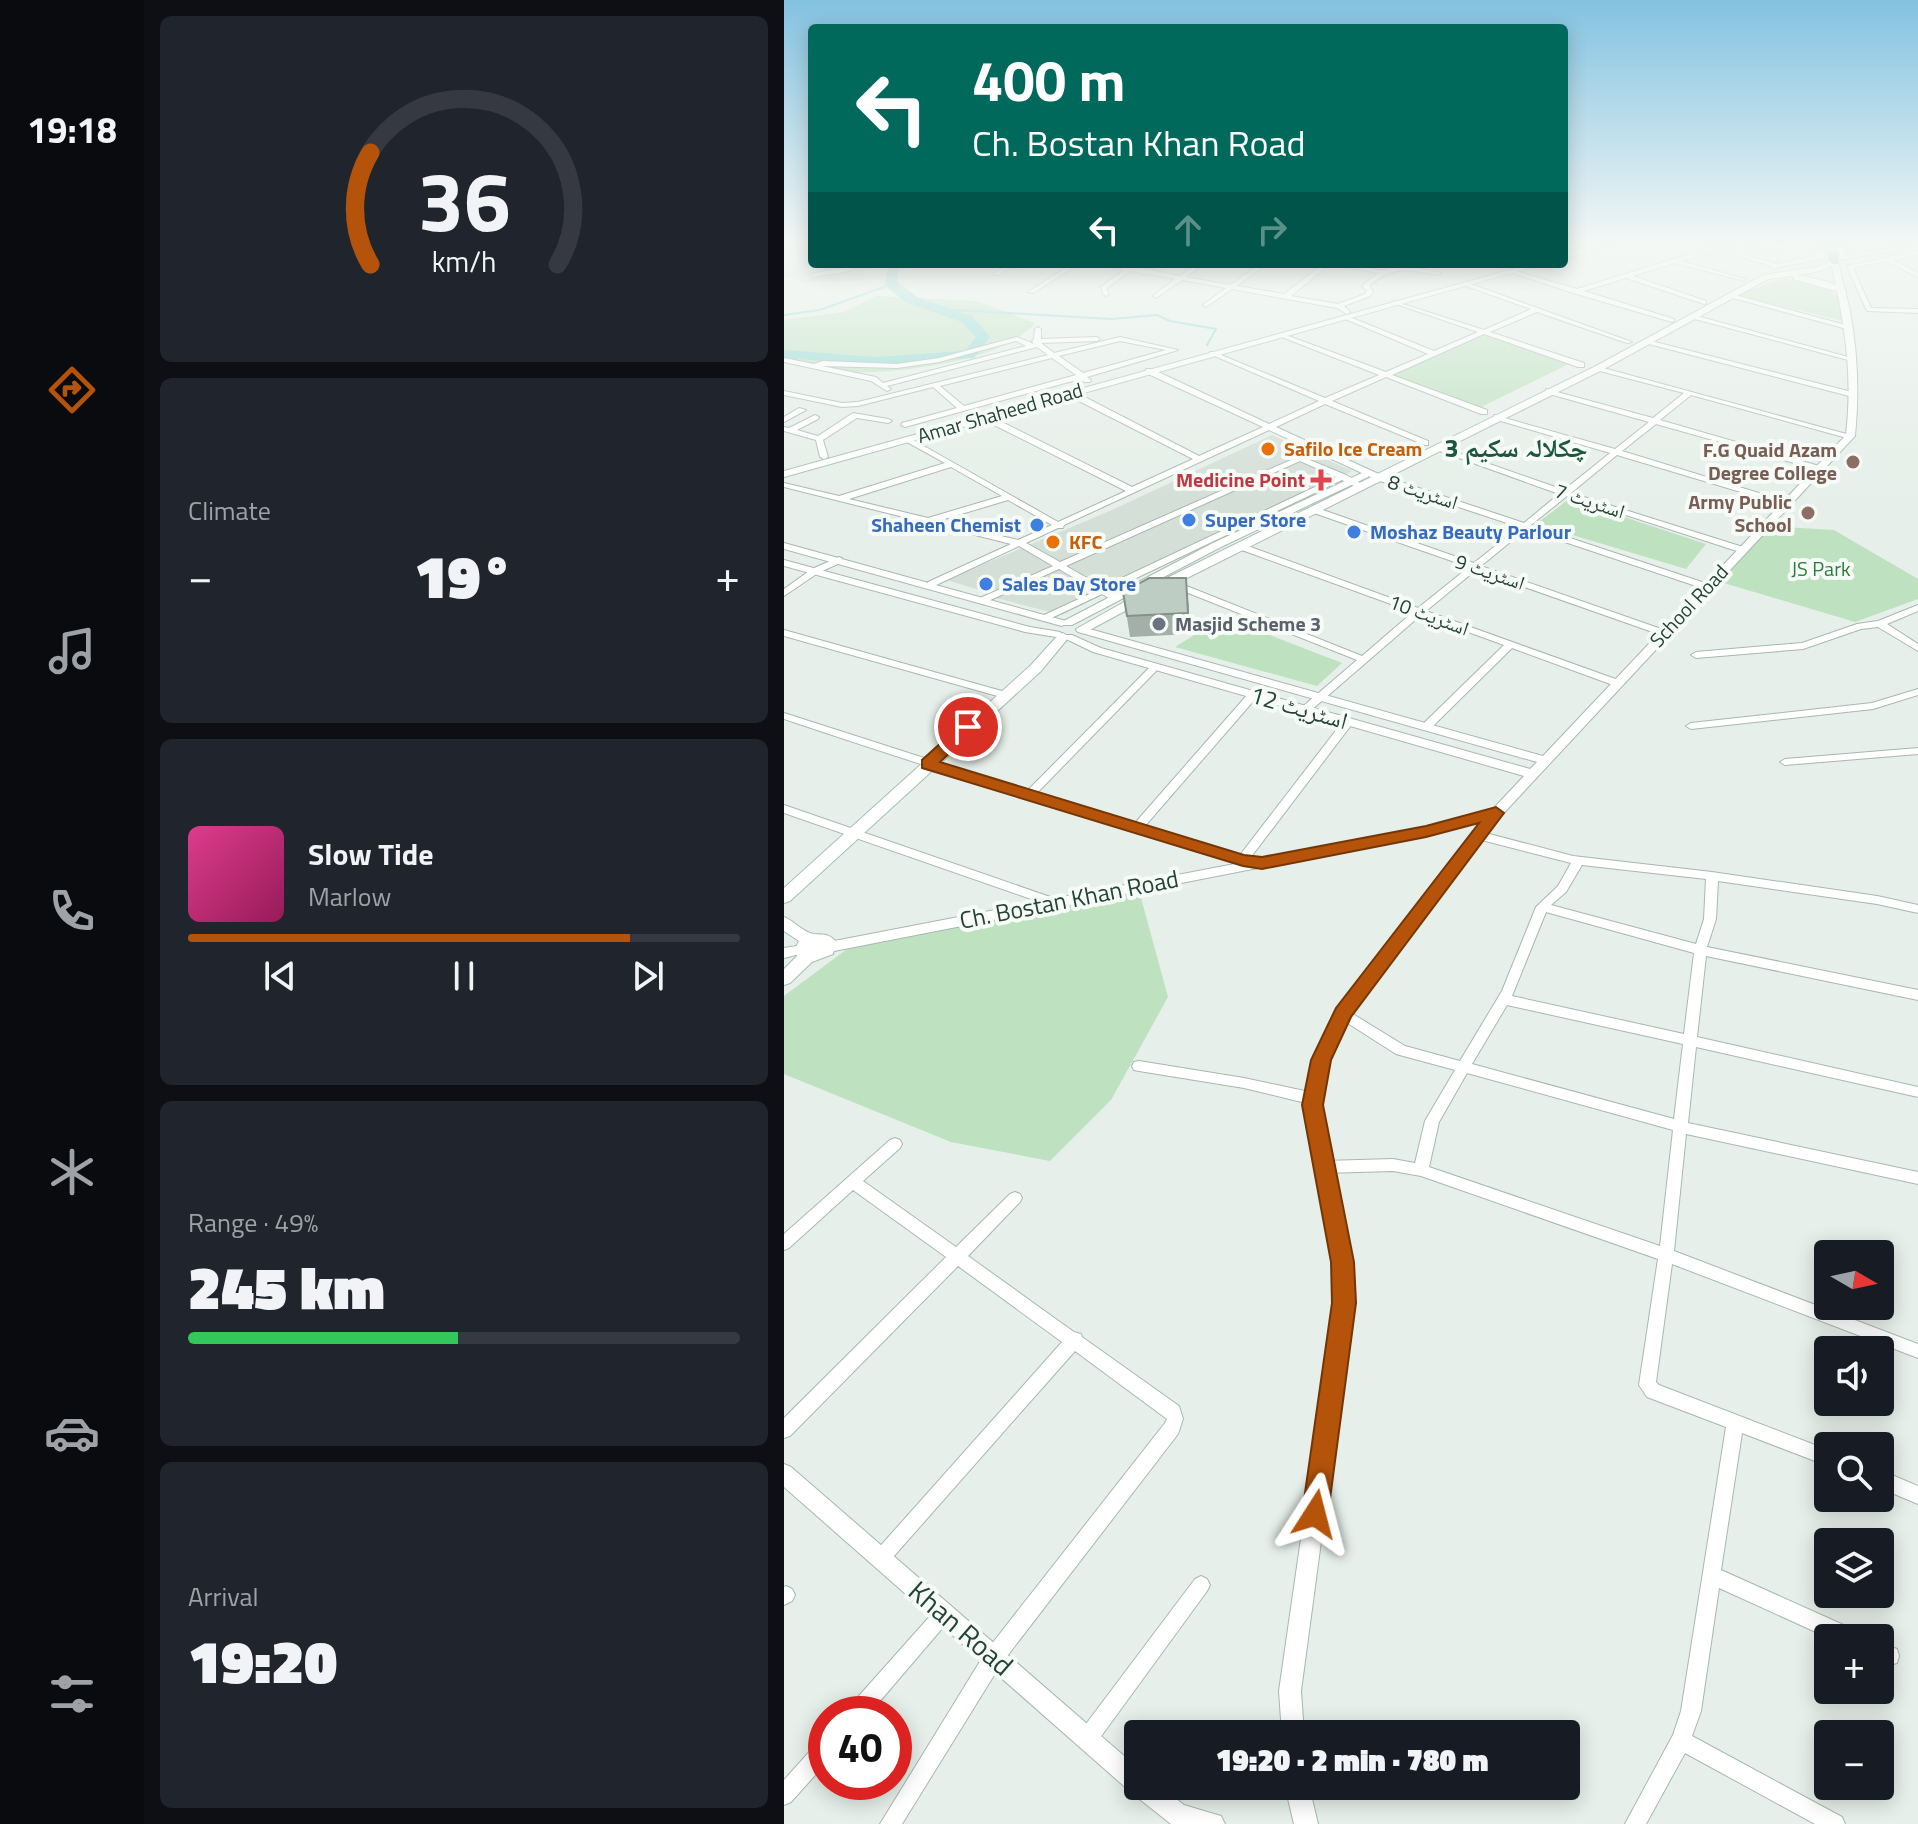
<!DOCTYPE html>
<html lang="en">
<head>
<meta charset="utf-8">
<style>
	:root { --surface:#171b24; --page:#20242c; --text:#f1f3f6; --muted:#9ea1a6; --line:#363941; --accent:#b45309 }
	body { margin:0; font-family:"Titillium Web","Noto Naskh Arabic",sans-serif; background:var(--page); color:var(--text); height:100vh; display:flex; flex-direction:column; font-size:30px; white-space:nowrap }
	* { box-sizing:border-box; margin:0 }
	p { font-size:26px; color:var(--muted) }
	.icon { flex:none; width:44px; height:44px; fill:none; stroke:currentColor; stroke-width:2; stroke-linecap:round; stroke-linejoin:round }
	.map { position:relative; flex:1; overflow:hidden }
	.sheet { display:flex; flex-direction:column; gap:16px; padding:16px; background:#0d0f14; width:640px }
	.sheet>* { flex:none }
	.banner { position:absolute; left:24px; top:24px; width:760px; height:244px; border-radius:8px; box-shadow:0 4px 20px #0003; background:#00695c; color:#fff; overflow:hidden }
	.needle { width:52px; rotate:99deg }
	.buttons { position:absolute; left:1030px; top:1240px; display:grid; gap:16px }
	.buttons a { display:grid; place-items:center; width:80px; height:80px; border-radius:8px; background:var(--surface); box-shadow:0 4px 20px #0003; font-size:40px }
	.speed { position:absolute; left:24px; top:1696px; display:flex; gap:16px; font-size:40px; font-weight:700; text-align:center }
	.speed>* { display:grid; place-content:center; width:104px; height:104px; border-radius:50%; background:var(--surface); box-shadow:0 4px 20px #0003; line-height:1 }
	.speed .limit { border:12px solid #d22; background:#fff; color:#111 }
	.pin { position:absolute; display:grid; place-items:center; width:68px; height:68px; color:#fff; margin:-34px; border:4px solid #fff; border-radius:50%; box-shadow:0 2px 8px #0007 }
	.me { position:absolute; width:88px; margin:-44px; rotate:9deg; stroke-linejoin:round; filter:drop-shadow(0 0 6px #0008) }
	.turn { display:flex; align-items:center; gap:28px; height:168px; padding:0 32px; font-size:36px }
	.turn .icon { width:104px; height:104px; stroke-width:2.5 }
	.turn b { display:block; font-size:56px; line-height:68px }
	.lanes { display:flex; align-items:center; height:76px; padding:0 32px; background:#0003; justify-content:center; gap:40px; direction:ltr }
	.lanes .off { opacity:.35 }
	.big { font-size:60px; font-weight:800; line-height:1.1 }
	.sheet .tile { flex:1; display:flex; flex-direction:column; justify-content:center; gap:12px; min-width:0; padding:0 28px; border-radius:12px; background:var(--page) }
	.sheet .dial { align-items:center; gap:0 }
	.dial svg { height:208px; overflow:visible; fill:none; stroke:var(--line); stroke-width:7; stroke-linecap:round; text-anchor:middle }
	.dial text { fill:var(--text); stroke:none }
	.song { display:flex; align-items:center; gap:24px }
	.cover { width:96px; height:96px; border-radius:12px; background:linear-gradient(135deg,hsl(330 70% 55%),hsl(330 70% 35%)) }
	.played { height:8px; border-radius:4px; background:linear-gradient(90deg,var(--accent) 80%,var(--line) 80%) }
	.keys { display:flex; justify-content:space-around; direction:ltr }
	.heat { display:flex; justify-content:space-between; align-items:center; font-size:44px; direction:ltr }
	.charge { height:12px; border-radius:6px; background:linear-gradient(90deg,#34c759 49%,var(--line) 0) }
	.trip { position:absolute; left:340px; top:1720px; width:456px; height:80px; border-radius:8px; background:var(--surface); box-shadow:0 4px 20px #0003; font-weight:800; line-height:80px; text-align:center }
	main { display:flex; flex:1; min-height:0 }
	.dock { display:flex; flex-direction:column; width:144px; justify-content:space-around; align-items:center; background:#090b0e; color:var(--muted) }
	.dock .icon { width:56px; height:56px }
	.dock .active { color:var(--accent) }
	.dock b { font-size:36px; color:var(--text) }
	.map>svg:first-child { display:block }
</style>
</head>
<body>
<main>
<nav class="dock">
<b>19:18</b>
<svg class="icon active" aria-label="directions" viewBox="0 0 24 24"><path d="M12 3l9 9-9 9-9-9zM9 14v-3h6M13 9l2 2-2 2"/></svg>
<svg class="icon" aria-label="music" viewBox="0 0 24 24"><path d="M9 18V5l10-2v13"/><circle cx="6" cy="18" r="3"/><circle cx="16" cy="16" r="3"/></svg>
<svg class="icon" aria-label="phone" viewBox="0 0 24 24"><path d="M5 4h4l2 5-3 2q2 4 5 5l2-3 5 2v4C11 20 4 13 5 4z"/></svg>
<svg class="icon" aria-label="climate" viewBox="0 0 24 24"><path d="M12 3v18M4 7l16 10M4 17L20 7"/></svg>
<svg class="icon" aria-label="car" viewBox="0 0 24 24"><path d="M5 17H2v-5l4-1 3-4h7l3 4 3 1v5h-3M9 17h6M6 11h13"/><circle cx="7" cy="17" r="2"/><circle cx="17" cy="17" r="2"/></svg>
<svg class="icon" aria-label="filters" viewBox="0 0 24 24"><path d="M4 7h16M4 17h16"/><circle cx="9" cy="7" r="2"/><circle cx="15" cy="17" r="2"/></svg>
</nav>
<section class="sheet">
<div class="tile dial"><svg viewBox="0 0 100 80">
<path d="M14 69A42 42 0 1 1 86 69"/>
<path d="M14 69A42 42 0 0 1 14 26" stroke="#b45309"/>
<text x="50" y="56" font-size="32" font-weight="700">36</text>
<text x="50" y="72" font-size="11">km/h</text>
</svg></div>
<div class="tile"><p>Climate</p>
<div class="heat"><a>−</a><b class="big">19°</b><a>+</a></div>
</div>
<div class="tile">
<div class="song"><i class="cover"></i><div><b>Slow Tide</b><p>Marlow</p></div></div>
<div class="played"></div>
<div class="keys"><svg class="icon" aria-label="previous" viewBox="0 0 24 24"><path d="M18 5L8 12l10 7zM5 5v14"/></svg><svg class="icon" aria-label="pause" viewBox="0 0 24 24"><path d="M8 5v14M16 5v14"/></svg><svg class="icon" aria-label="next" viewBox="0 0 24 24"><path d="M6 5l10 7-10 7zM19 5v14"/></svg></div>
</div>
<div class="tile"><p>Range · 49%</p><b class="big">245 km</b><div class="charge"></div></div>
<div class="tile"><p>Arrival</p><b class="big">19:20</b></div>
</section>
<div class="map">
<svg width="1134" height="1824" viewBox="0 0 1134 1824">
	<rect width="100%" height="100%" fill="#e6efe9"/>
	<path fill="#d4dfd8" d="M0 244H28V264H85L78 281 20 282 0 276Z
		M488 435 568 471 278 615 212 598 223 593 208 588 199 591 162 580 328 510Z"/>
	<path fill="#bee1c0" d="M1000 278 1045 289 1061 304 1058 321 952 295Z
		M92 296 192 301 251 323C218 363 105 375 55 372 37 371 18 365 0 362V320L60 312Z
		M699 334 787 363 689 411 605 377Z
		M785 499 922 544 902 569 752 524Z
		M981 526 1050 530 1134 579V599L1071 622 930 580Z
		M439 617 558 663 533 686 391 647Z
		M354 887 384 997 327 1100 266 1161 167 1142 0 1074V996L63 949 105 935Z"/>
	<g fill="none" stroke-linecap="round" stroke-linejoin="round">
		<path stroke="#8bd7d3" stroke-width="2" d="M154 309 327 319 373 315 386 321 432 329 423 345
			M0 315 36 310 108 284"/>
		<path fill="#8bd7d3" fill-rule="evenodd" d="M104 264H116L113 282 133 297 188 316 206 337 190 358 92 365 0 358V350L92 357 181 351 192 337 178 322 123 303 101 286Z"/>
		<defs>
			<path id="minor" d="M937 244H948L939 248 995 265 992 267 932 250 897 261 961 279V281L891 263 849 276 922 301V303L920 304 842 278 800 291 890 319V321L888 322 789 293 726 272 731 271 793 289Z
				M961 244H969L996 260 991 261Z
				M1119 246 1121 249 1056 260 1053 258Z
				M1134 251V255L1109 260 1134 273V277L1102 261 1069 268 1087 308 1134 309V313L1083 311 1063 266Z
				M70 264H77C64 275 46 273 30 277L27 275C40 269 56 271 70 264Z
				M225 264H232L214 275H210V273Z
				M288 264H295L249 293 244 292Z
				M312 264 347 266 396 276 413 264H420L402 277 446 285 476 264H483L453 286 500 294 539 264H546L507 296 554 304 581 294 583 291 578 286 594 273 549 264H562L598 271 607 268 623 266 657 273 654 275C624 270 609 265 585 286L589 291 586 296 560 306 566 312 563 314 553 308 448 289 422 307 419 305 420 304 442 288 398 280 372 298 369 296 370 295 391 279 346 271 322 289 325 294 322 296 319 294 317 287 340 270Z
				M681 282 848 342 843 343 753 312 706 332 800 363V367H794L700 334 608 375 703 410V414H697L602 377 548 401 644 441V445H641L541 404 492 427 599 476 740 523 775 494 650 449 657 447 780 490 826 453 710 419V415L831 449 865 422 762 393V389L869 418 900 393 812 370V366L1070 436 1063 438 907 395 876 420 1042 468 1035 470 872 424 838 451 1007 503 1000 505 833 455 787 493 962 548V552H956L783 496 747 525 927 585V589H921L742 529 697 566 883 631V635H877L692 570 642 611 837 681V685H829L728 648 648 727H640L639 725 640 723 720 645 637 615 525 712H517V708L573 660 389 587V583H395L578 656 629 612 455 549V545H461L634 608 685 567 530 513V509H536L690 563 735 527 593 480 485 430 280 525 279 528H274L242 543 276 562 516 456 562 475 583 487 576 489 558 480 325 591 334 596V600H328L318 594 261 621 258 620V616L312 591 275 569 202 602H196V598L269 566 235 546 150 586H144V582L227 544 0 487V483L55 496 161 463 121 441 120 439 124 437 274 522 342 491 200 420V416H206L348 487 409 459 283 395V391H289L415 456 479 427 362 373V369H368L485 424 535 401 426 354V352H430L541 398 595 375 495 336V334H499L602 372 644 354 559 318V316H563L650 351 694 332 609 303V301L700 330 747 309 679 285 678 284ZM516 461 552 477 319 587 282 566ZM167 467 218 496 144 518 65 499ZM224 500 268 525 234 540 154 521Z
				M947 294 1065 326 1066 327 1063 329 945 297 944 296Z
				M909 315 1068 358 1070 359 1064 360 907 318 906 317Z
				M254 327 257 329V339L313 337 316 339 313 341 257 343 270 353 336 337 394 350 303 377 307 380 306 382H300L296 379 121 427 117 425 118 423 173 408 149 387 74 406 58 407 0 395V391L58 403 74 402 264 355 253 347 103 386 107 389 103 391 87 381 0 362V358L30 364 39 361 113 364 155 358 233 337 250 344 248 341 250 339 251 329ZM232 341 242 346 99 383 92 377 38 366 113 368 155 362ZM336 341 382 350 299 373 275 356ZM268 358 292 375 180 406 156 386Z
				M863 340 1072 393 1073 395 1069 397 861 343V341Z
				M15 408 22 410 0 422V417Z
				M69 413 104 419 108 421 104 423 73 418 39 440 44 457 40 459 36 457 32 440 0 431V427L5 428 31 415 35 417 34 419 13 430 34 436Z
				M55 557 58 558V562L34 573 0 596V589L28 569Z
				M1134 605V611L1103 624 1134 644V651L1094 627 1077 629 1019 649 912 658 907 655 912 652 1018 643 1073 624 1094 621Z
				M0 630 225 693 226 695 225 697H217L0 636Z
				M371 664 374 665V669L253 793 351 823 464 694H472V698L361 826 456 855 560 720H568L569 722 568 724 467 857 482 860 484 863 482 866C458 869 391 843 365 835 243 798 121 760 0 719V713L243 791 368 665Z
				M1134 689V695L1089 709 907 729 902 726 907 723 1088 703Z
				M1134 748V754L1001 765 996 762 1001 759Z
				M0 805 275 900 277 903 271 907 267 906 0 813Z
				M694 831 789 856 928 872 1093 896 1134 905V913L1093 904 934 881 932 919 923 947 1134 990V1000L922 956 913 1037 1134 1087V1097L912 1047 904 1123 1134 1172V1184L902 1134 890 1251 1134 1344V1358L888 1264 872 1382 875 1385 1044 1450V1466L958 1433 937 1570 1073 1631 1075 1638H1045L935 1588 917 1711 908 1736 1058 1817 1061 1824H1031L901 1753 862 1824H841L889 1735 897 1711 942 1427 863 1397 855 1385 874 1259 637 1176 609 1171 540 1173 535 1171 533 1167 535 1163 540 1161 609 1159 631 1163 641 1121 671 1070 612 1054 554 1017 553 1014 554 1011H564L621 1046 676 1061 718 991 752 907 774 886 787 863 690 838 688 835 690 832ZM798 865 922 879 920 919 912 944 767 905 782 892ZM762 912 910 953 900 1034 728 996ZM723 1005 899 1044 890 1119 688 1064ZM683 1073 889 1130 876 1246 645 1167 655 1122Z
				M19 945 23 946 25 949 23 952 0 958V948Z
				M355 1061 460 1078 530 1093 535 1095 537 1099 535 1103 530 1105 460 1088 355 1071 350 1070 348 1066 350 1062Z
				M111 1138 116 1140 118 1144 116 1148 79 1181 172 1247 226 1194 231 1192 236 1194 238 1198 236 1202 184 1256 290 1332 297 1334 298 1337 395 1406 399 1419 394 1434 217 1664 118 1824H96L203 1650 381 1423 383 1419 291 1351 103 1564 97 1567 91 1564 88 1558 91 1552 278 1342 174 1266 6 1436 0 1438V1418L162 1257 69 1190 5 1248 0 1250V1234L106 1140Z
				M1096 1470 1134 1486V1504L1096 1488Z
				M417 1576 423 1579 426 1585 423 1591 310 1746 303 1749 296 1746 293 1739 296 1732 411 1579Z
				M2 1586 8 1589 11 1595 8 1601 0 1605V1587Z
				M161 1603 167 1606 170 1612 167 1618 85 1714H62L65 1707 155 1606Z
				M1096 1643 1113 1649 1115 1656 1113 1663 1106 1665 1096 1661Z
				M42 1738V1763L7 1802 0 1805V1780L35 1741Z"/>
			<path id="tertiary" d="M1051 260 1055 262C1057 281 1064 298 1067 317 1074 357 1075 396 1071 436L717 816 565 1017 545 1060 537 1105 568 1262 569 1303 517 1691 520 1734H498L495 1691 551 1303 550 1262 521 1105 529 1060 554 1010 700 820 642 835 45 952 38 947 45 942 642 827 708 810 740 776 309 652 278 637 280 635H288L317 648 746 769 753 762 294 632 292 630 298 627 302 628 759 756 1062 435C1069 374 1061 327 1048 267L1047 262Z
				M0 543 282 621 283 623 278 626 274 625 0 549Z
				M0 560 246 627 276 632 278 634 272 637 241 632 0 566Z
				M0 1464 7 1467 354 1768V1786H376L400 1805 437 1816 441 1824H387L349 1794 0 1487Z
				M501 1786H525L534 1824H510Z"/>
			<path id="secondary" d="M816 244H830L780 259V254Z
				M1047 244H1056L1062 253C1049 270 1034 272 1014 275L1042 281 1062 290V294L1009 279V276L984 279 818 370 389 585 302 632H294L292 629 381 579 812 366 979 275 1034 267 1048 260 1054 253Z
				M1036 250 1040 252V259L989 268 985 266 1033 255 1032 252Z
				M747 264H760L0 477V471Z
				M580 472 585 475 584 477 437 547 288 625H280L278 622 429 543Z
				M279 633 285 637 257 671 6 901 0 903V888L247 665 275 634Z
				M0 917C10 921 19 932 29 934 39 935 45 933 52 942L49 954 28 962 6 983 0 985V969L13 956 11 949 15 941 0 931Z"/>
			<path id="primary" d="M1037 244H1046L1055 255 1054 264H1048Z"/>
		</defs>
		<use href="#minor" stroke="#a8b8af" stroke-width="2"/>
		<use href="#tertiary" stroke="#a8b8af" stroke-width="2"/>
		<use href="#secondary" stroke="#a6bfb1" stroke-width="2"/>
		<use href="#primary" stroke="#c1cac6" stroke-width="2"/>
		<use href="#minor" fill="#fff" fill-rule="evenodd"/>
		<use href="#tertiary" fill="#fff" fill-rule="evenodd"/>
		<use href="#secondary" fill="#fff" fill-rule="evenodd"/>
		<use href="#primary" fill="#68a78a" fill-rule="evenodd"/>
	</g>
	<path fill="#a3b0a9" d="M339 592 404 600 406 634 346 637Z"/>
	<path fill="#849089" d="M402 578 404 600 406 634 404 613Z"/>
	<path fill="#bdcdc4" stroke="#849089" stroke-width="2" d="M365 578H402L404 613 343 616 339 592Z"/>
	<linearGradient id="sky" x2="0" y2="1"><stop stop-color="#83c2e0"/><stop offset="0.49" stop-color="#f4f8f5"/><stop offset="1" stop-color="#f4f8f5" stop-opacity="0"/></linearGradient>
	<rect width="1134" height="500" fill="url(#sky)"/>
	<path fill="#b45309" stroke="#753606" stroke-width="2" d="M184 722 192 727 190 730 156 762 460 855 478 857 642 826 712 807 720 813 567 1017 547 1060 539 1105 570 1262 572 1303 544 1514 540 1523 531 1527 522 1523 518 1514 548 1303 547 1262 518 1105 527 1060 552 1008 695 823 642 837 478 869 459 866 138 768V760L179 723Z"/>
	<g fill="#e8710a" stroke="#f7fbf8" stroke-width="3">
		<circle cx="484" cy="449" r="8"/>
		<circle cx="269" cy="542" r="8"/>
	</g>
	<g fill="#8d6e63" stroke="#f7fbf8" stroke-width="3">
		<circle cx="1069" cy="462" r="8"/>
		<circle cx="1024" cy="513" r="8"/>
	</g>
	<path fill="#e0444e" stroke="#f7fbf8" stroke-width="3" d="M533 468h8v8h8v8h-8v8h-8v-8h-8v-8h8z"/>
	<g fill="#3f7fe0" stroke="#f7fbf8" stroke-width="3">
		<circle cx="405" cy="520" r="8"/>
		<circle cx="253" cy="525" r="8"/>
		<circle cx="570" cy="532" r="8"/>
		<circle cx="202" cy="584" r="8"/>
	</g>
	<circle fill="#6b7280" stroke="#f7fbf8" stroke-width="3" cx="375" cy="624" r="8"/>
	<g text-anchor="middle" stroke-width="8" stroke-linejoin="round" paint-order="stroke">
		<g font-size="20" fill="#234334" stroke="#f7fbf8">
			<text transform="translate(216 413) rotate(-16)" y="7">Amar Shaheed Road</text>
			<text transform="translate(639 492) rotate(18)" y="7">اسٹریٹ 8</text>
			<text transform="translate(806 501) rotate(18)" y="7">اسٹریٹ 7</text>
			<text transform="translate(706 572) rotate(19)" y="7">اسٹریٹ 9</text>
			<text transform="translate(905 606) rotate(-47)" y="7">School Road</text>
			<text transform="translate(645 615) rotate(20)" y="7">اسٹریٹ 10</text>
		</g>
		<g font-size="20" font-weight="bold" fill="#c56008" stroke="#f7fbf8" text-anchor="start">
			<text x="500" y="456">Safilo Ice Cream</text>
			<text x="285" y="549">KFC</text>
		</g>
		<g font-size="20" font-weight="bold" fill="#785e54" stroke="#f7fbf8" text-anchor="end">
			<text x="1053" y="457">F.G Quaid Azam<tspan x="1053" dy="23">Degree College</tspan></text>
			<text x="1008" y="509">Army Public<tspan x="1008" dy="23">School</tspan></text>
		</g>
		<g font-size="20" font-weight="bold" fill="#be3a42" stroke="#f7fbf8" text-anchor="end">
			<text x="521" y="487">Medicine Point</text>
		</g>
		<g font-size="20" font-weight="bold" fill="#366cbe" stroke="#f7fbf8" text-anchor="start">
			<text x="421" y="527">Super Store</text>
			<text x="237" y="532" text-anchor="end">Shaheen Chemist</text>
			<text x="586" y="539">Moshaz Beauty Parlour</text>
			<text x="218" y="591">Sales Day Store</text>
		</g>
		<g font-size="20" fill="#2a7d39" stroke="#f7fbf8">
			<text x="1037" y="576">JS Park</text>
		</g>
		<g font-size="20" font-weight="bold" fill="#5b616d" stroke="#f7fbf8" text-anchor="start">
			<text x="391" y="631">Masjid Scheme 3</text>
		</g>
		<g font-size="24" fill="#234334" stroke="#f7fbf8">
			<text transform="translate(515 708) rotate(16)" y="8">اسٹریٹ 12</text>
			<text transform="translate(285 900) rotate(-11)" y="8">Ch. Bostan Khan Road</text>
		</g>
		<g font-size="26" font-weight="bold" fill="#1d573d" stroke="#f7fbf8">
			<text x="732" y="457">چکلالہ سکیم 3</text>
		</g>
		<g font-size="28" fill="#234334" stroke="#f7fbf8">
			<text transform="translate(177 1628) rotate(41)" y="10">Khan Road</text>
		</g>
	</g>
</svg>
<div class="buttons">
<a><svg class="needle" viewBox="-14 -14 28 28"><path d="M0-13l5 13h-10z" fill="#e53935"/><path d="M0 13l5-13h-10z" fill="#9ea1a6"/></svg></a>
<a><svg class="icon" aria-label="sound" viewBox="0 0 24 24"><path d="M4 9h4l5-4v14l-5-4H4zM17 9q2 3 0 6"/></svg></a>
<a><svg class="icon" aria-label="search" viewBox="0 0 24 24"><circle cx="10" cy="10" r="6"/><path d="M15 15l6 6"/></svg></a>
<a><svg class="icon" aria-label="layers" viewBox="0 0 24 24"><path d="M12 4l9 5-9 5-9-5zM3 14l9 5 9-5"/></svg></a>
<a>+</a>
<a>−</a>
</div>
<div class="speed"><div class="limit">40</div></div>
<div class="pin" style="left:184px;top:727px;background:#d93025"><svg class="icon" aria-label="arrive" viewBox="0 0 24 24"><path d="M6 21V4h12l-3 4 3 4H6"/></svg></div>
<svg class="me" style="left:531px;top:1514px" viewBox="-20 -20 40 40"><path d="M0-17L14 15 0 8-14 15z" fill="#b45309" stroke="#fff" stroke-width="4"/></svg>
<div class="trip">19:20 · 2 min · 780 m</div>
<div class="banner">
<div class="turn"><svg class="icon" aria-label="left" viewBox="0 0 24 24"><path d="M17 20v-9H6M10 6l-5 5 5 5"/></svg><div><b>400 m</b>Ch. Bostan Khan Road</div></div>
<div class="lanes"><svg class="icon" aria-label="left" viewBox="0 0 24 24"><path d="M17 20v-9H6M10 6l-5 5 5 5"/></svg><svg class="icon off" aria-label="ahead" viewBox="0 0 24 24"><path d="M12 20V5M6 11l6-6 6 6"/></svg><svg class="icon off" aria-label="right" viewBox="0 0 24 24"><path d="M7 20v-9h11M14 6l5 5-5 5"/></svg></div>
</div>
</div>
</main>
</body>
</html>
